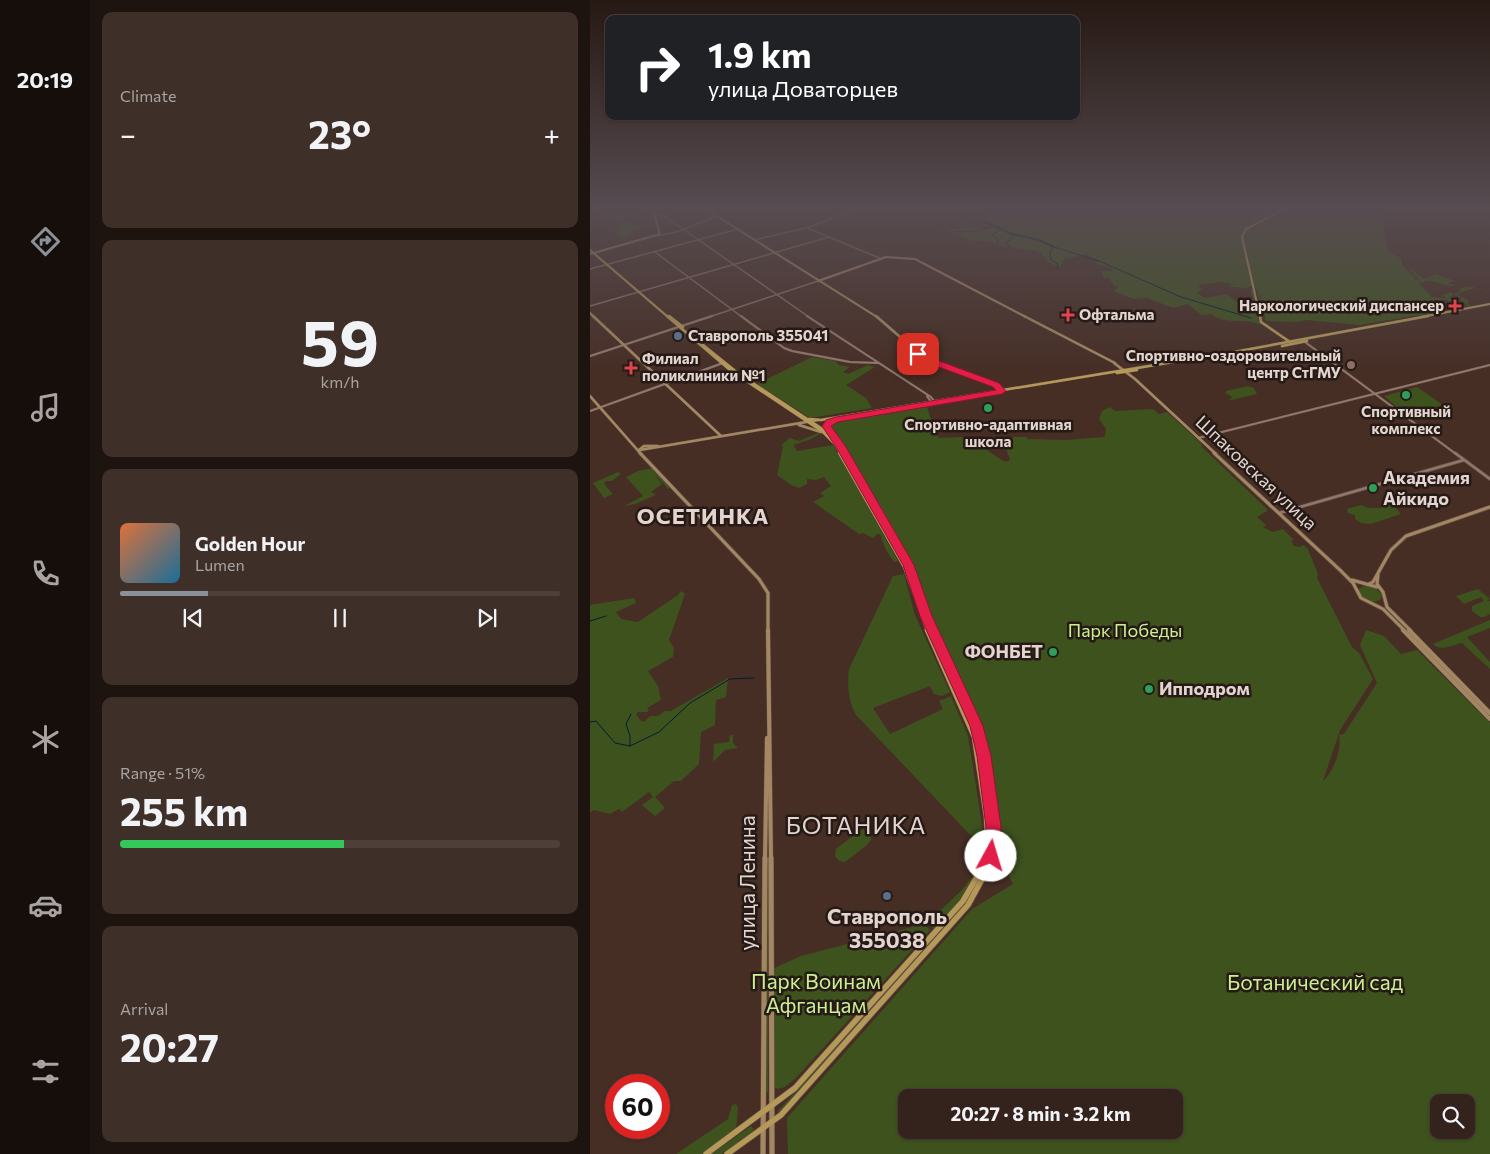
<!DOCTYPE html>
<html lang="en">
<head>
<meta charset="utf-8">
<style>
	:root { --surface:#34221c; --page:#3f2f29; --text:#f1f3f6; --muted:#a9a4a3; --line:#4e3f3b; --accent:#8c9099 }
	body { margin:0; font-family:Commissioner,sans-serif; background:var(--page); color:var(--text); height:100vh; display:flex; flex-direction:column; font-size:19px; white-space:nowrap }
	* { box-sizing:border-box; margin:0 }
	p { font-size:16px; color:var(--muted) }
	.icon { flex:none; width:28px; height:28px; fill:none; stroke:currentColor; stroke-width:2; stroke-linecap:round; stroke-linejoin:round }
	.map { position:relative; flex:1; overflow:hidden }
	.details { display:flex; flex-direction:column; gap:12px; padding:12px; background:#1d130f; width:500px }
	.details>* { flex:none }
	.banner { position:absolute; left:15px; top:15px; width:475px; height:105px; border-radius:10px; box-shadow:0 1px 4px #0004,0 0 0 1px var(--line); background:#202124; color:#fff; overflow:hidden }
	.tools { position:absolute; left:840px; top:1094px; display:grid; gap:10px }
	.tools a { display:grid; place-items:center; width:45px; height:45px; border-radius:10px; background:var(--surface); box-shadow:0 1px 4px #0004,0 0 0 1px var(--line); font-size:25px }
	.speed { position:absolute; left:15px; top:1074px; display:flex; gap:10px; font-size:25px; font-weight:700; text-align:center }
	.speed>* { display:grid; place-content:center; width:65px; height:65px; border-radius:50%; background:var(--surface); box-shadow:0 1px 4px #0004,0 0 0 1px var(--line); line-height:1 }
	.speed .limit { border:8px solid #d22; background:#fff; color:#111 }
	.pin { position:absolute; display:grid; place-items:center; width:42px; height:42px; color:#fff; margin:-21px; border-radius:10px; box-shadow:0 2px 8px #0006 }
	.me { position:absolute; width:55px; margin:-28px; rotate:6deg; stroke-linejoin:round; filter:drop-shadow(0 0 4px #0008) }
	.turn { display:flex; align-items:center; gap:18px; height:105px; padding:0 20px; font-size:22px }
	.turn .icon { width:65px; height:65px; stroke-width:2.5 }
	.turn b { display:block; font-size:35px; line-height:42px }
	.big { font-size:38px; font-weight:700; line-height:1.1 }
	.details .card { flex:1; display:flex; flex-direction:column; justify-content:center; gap:8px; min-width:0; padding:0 18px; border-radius:10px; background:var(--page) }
	.details .dial { align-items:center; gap:0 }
	.dial b { font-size:65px; line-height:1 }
	.song { display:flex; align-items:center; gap:15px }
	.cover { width:60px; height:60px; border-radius:8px; background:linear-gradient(135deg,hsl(20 70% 55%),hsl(200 70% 35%)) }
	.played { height:5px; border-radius:2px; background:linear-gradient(90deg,var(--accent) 20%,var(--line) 20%) }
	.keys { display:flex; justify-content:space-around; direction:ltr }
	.heat { display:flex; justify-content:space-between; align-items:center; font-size:28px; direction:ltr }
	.charge { height:8px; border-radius:4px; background:linear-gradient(90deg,#34c759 51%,var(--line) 0) }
	.trip { position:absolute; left:308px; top:1089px; width:285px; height:50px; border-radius:10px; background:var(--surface); box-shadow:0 1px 4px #0004,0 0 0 1px var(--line); font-weight:700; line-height:50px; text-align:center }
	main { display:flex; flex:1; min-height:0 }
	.dock { display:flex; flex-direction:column; width:90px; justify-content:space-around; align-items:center; background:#150e0b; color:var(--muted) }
	.dock .icon { width:35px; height:35px }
	.dock .selected { color:var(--accent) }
	.dock b { font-size:22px; color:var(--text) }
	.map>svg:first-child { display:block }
</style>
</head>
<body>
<main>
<nav class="dock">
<b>20:19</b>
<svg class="icon selected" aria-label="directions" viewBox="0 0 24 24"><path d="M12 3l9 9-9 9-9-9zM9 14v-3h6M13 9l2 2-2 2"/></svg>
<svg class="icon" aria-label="music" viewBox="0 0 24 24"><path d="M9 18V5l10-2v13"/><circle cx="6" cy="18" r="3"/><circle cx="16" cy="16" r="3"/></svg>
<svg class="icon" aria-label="phone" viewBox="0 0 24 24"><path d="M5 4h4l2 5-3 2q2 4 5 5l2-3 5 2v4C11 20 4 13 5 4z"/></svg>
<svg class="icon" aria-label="climate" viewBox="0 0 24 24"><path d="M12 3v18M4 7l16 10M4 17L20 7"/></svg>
<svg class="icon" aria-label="car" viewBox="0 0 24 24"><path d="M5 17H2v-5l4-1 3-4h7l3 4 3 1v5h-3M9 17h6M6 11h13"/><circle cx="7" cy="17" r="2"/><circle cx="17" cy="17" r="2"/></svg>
<svg class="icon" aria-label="filters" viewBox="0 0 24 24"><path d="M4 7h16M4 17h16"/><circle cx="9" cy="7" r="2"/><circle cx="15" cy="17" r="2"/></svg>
</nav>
<section class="details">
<div class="card"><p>Climate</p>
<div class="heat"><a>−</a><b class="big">23°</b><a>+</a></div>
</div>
<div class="card dial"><b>59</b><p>km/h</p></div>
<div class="card">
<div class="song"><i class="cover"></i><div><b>Golden Hour</b><p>Lumen</p></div></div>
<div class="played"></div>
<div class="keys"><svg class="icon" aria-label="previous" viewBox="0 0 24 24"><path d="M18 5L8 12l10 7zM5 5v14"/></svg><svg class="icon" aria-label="pause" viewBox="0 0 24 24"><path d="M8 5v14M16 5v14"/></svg><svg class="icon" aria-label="next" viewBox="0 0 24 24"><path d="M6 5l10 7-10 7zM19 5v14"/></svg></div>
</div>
<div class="card"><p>Range · 51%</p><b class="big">255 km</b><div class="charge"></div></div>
<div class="card"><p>Arrival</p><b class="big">20:27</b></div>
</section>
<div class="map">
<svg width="900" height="1154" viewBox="0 0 900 1154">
	<rect width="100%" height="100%" fill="#462e25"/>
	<path fill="#3e521e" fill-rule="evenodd" d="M13 210H56L57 211 26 222 25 220H28L27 217 20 218Z
		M381 210H791L797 251 812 259V265L826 279 824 280 829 279 819 269 829 266 821 269C836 278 827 281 846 274L864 281 858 283 866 286C854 288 840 276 833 283L827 281 842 297 856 298V297L851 296 860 292 863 294 861 297H869L864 294 871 291 869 289C882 284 889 287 900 294L886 287 866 294 880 301 877 302 880 306 879 307 871 300V297L865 299 859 298 866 302 864 304 856 299 848 301 844 299 846 309 841 310V313L770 325 716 320 708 322 676 321 669 287 673 313 666 287 664 288 659 286 658 288 640 287 638 285H646L631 282 608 285 612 290 607 293 615 298 636 294 652 305 665 306 660 290H663L669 322 676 328C660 315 638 327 621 314L611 315 598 304 583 308 557 298 544 299 526 292 524 291 529 286H524L519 278H514L511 271H523L522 268 507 264 506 262 509 261 493 252 495 255 474 259 471 266 467 267 457 261 451 253 446 251 414 247 400 242 380 240 362 232 343 229 357 231 364 228 380 230 376 227H366L370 223 391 229 399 227 400 225 389 220 388 214Z
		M34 222H42L41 224 50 225 60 222 55 224 61 225 41 232 44 235 33 239 26 235 24 230 31 228 29 225Z
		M222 357 245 361 249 365 260 367 253 372 258 374 278 365 285 367 256 385 276 398 282 408 220 418 167 384Z
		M658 386 664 388 667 394 641 400 639 399 643 397 635 393 636 391Z
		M827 387 853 405 819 414 816 411 819 409 810 410 794 396Z
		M337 407 344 430 349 438 372 437 375 441 389 445 415 462 420 460 414 442 422 441 423 437H437V439L477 440 513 437 515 436 516 429 509 419 512 411 520 407 525 411 563 409 569 414 577 412 611 443 612 447 677 509V511L667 517 676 525 673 527 683 532 693 529 704 540 701 541 704 546 710 547 713 545 718 549 728 574 727 578 762 647 769 653 783 679 750 730 733 781C744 771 752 749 749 735L754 734 787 683 770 645 776 630 794 636 811 654 827 650 900 723V1154H198L197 1118 382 909 423 884 412 862 406 859 407 833 404 798 397 752 390 728 338 615 319 560 249 441 239 428 242 423 238 425 245 421ZM316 1098H584V1130H316ZM849 1102H876V1130H849Z
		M228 433 230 434 221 439 203 445 207 451 243 445 308 561 304 562 296 550 290 534H287L283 538 273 533 269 534 223 502 234 496 230 493 241 486 234 477 226 480 217 479V484L209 488 201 485 187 475 193 446 191 445 200 438 209 441Z
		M64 468 79 487H81L78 489 62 471 72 484 61 492 66 495 45 504 34 506 53 496 36 477 48 471Z
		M28 472 31 474 22 481H16L14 484 23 494 14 498 3 483Z
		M771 505 778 508H791L792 505H803L811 514 781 524 771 523 765 519V515L758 513 757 509Z
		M314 574 325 615 360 692 352 696 344 694 340 686 283 708 300 734 353 709 349 701 361 696 378 736 393 831 384 839 266 715C258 701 257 684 259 669L303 576Z
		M775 585 784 587 792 594 791 599C782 605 774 600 768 592L769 589Z
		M888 589 900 599 896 601H900V614L894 617H900H890L882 611V606L894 601 891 597 874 604 866 596Z
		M91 591 95 594 79 640 84 648 83 657 58 671 68 686 71 700 57 708 59 710 57 712H48L46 714 50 720 54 722 60 716H68L75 711H81L138 678 136 697 126 700 125 725 111 732 109 764 91 781H84L65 797 75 808 65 816 52 805 63 797 59 792 32 812 29 809 20 814 4 810 0 813V605L44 598 46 603 26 612 31 619 48 622 88 595Z
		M335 618 388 736 400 816 401 839 394 871 376 903 291 998 290 996 382 892 396 861 399 839V816L386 737Z
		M900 620V628L877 637 900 662V669L872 643C862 645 851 652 843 644Z
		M140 735H143V743L148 748 135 750 123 762 124 744 139 742Z
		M274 829 281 837V840L277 845 255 862 249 861 245 856 246 849 268 832Z
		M383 876 374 895 347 927 343 928 338 922 371 891Z
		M176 894H178V1092L176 1093Z
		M334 924 340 930 206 1078 195 1087 188 1089 184 1087V968L211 956Z
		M288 1000 289 1001 189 1113 188 1111Z
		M146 1104 148 1108 146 1130 112 1154H86L138 1119 142 1105Z
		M161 1126 164 1129 162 1132 131 1154H122Z"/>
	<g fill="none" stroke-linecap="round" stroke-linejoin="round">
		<path stroke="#011b34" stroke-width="1" d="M652 210 675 213
			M408 227V232L401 235 407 238 408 244
			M365 232 385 231 406 226
			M421 247 415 244 423 237 422 234
			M467 269 468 264 461 260 460 252 464 247 509 261 591 297 661 318
			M0 621 16 616
			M0 722 6 721 25 743 40 746 69 732 100 703 140 679 164 678
			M40 746V736L36 724 41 714"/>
		<path stroke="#011b34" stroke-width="2" d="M383 210 390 214 391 220 422 234 449 240 464 247"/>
		<defs>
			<path id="tertiary-far2" d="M65 216 73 215 219 317
				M217 228 292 259
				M68 236 90 231 127 216
				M164 240 220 227 263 210
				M65 252 152 317
				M0 269 148 229
				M0 306 239 237
				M119 317 228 281"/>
			<path id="tertiary-far1" d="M151 316 194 348 202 351 260 362 288 363
				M217 316 341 397 344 401 340 404
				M715 342 866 454
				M0 356 122 316
				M337 396 341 402 346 403
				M0 411 133 363
				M608 438 900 365"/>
			<path id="tertiary" d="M865 453 900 479
				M689 513 874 460"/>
			<path id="secondary-far4" d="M117 210 287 317
				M0 254 70 234 63 210
				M228 281 296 257 325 259 436 317
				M0 313 4 317"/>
			<path id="secondary-far3" d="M3 316 131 436
				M286 316 332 356 406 385 411 389V392
				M434 316 525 363
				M524 363 545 379 626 454
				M0 396 51 454
				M209 425 231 432
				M49 450 54 446H68
				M50 450 228 420"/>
			<path id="secondary-far2" d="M50 453 169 579 178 593V631
				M624 453 750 570 763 583 771 598 793 609 815 631
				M788 575 787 584 793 592 797 607 821 631
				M762 580 787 587
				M779 584 783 582 801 550 816 536 900 507"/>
			<path id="secondary-far1" d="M178 630 181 860
				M813 630 900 719
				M819 630 900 713
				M175 860 177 738"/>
			<path id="secondary" d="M181 858 182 1154
				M173 1154 175 858"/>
			<path id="primary-far4" d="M0 250 78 317
				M670 317 652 237 656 229 693 210
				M831 317 900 304"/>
			<path id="primary-far3" d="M77 316 140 370 233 432 245 444 251 454
				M79 316 93 327
				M670 316 671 322 700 342
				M113 345 149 374 240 434 255 454
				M692 346 717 341
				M527 373 547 370
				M219 419 231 420 644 352 838 316
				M240 432 237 424 245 420"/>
			<path id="primary-far2" d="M250 453 315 567 338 631
				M254 453 319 565 342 631"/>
			<path id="primary-far1" d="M337 630 384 737 396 816 397 839 393 860
				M342 630 390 736 402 815 403 839 399 860"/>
			<path id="primary" d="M116 1154 205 1088 373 901 391 870 393 858
				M137 1154 191 1115 378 905 396 872 399 858"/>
		</defs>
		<use href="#tertiary-far2" stroke="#604b44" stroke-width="2"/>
		<use href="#tertiary-far1" stroke="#604b44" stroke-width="2.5"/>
		<use href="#tertiary" stroke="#604b44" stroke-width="4"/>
		<use href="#secondary-far4" stroke="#604b44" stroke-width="2.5"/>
		<use href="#secondary-far3" stroke="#604b44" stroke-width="3"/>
		<use href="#secondary-far2" stroke="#604b44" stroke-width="4.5"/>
		<use href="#secondary-far1" stroke="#604b44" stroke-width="5"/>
		<use href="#secondary" stroke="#604b44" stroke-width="6"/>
		<use href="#primary-far4" stroke="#604b44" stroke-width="2.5"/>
		<use href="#primary-far3" stroke="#604b44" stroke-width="3"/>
		<use href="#primary-far2" stroke="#604b44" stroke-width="5"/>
		<use href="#primary-far1" stroke="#604b44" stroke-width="5.5"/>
		<use href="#primary" stroke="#604b44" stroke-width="7"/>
		<use href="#tertiary-far2" stroke="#92766b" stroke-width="1"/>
		<use href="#tertiary-far1" stroke="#92766b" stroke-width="2"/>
		<use href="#tertiary" stroke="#92766b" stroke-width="2.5"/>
		<use href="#secondary-far4" stroke="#a38762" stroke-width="2"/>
		<use href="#secondary-far3" stroke="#a38762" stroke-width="2.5"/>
		<use href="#secondary-far2" stroke="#a38762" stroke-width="3"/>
		<use href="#secondary-far1" stroke="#a38762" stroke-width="4"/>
		<use href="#secondary" stroke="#a38762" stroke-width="5"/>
		<use href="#primary-far4" stroke="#b49959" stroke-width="2"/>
		<use href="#primary-far3" stroke="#b49959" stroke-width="2.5"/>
		<use href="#primary-far2" stroke="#b49959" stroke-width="4"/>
		<use href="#primary-far1" stroke="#b49959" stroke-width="4.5"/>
		<use href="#primary" stroke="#b49959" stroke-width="5.5"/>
	</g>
	<linearGradient id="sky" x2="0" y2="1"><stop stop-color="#261914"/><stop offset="0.56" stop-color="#574c51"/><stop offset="1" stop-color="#574c51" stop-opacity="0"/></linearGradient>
	<rect width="900" height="372" fill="url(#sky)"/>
	<path fill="#e11d48" stroke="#92132f" d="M325 352H331L344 359 409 383 416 391 412 394 248 422 241 426 256 447 324 565 342 616 393 726 401 756 411 827 409 856 407 861 401 864 395 861 393 856 396 827 387 756 380 726 330 616 313 565 246 447 232 426 236 420 246 417 406 390 403 387 338 363 325 355Z"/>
	<g fill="#e0444e" stroke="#251a15" stroke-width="2">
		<path d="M862.5 298.5h5v5h5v5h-5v5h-5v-5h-5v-5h5z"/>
		<path d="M475.5 307.5h5v5h5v5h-5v5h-5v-5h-5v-5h5z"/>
		<path d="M38.5 360.5h5v5h5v5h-5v5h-5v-5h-5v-5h5z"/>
	</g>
	<g fill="#5c6f8a" stroke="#251a15" stroke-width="2">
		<circle cx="88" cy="336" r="5"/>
		<circle cx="297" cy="896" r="5"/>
	</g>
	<circle fill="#8d6e63" stroke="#251a15" stroke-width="2" cx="761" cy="365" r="5"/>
	<g fill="#2e9e5b" stroke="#251a15" stroke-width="2">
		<circle cx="816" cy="395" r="5"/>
		<circle cx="398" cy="408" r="5"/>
		<circle cx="783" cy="488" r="5"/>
		<circle cx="463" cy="652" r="5"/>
		<circle cx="559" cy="689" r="5"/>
	</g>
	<g text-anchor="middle" stroke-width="5" stroke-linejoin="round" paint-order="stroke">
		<g font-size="15" font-weight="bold" fill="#e4d4cf" stroke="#251a15" text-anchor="start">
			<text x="854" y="311" text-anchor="end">Наркологический диспансер</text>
			<text x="489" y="320">Офтальма</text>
			<text x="98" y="341">Ставрополь 355041</text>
			<text x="751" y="361" text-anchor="end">Спортивно-оздоровительный<tspan x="751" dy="17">центр СтГМУ</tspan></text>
			<text x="52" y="364">Филиал<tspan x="52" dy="17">поликлиники №1</tspan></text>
			<text x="816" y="417" text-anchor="middle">Спортивный<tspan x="816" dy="17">комплекс</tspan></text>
			<text x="398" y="430" text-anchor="middle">Спортивно-адаптивная<tspan x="398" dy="17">школа</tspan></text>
		</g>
		<g font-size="18" fill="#e4d4cf" stroke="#251a15">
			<text transform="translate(666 473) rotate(43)" y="6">Шпаковская улица</text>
		</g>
		<g font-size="18" font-weight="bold" fill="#e4d4cf" stroke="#251a15" text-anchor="start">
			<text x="793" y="484">Академия<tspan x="793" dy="21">Айкидо</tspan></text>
			<text x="453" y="658" text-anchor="end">ФОНБЕТ</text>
			<text x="569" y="695">Ипподром</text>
		</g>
		<g font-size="18" fill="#caf092" stroke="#251a15">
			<text x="535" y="637">Парк Победы</text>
		</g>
		<g font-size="21" fill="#e4d4cf" stroke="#251a15">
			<text transform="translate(158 883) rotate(-90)" y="7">улица Ленина</text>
		</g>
		<g font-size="21" font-weight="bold" fill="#e4d4cf" stroke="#251a15">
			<text x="297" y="924">Ставрополь<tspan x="297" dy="24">355038</tspan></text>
		</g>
		<g font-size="21" fill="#caf092" stroke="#251a15">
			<text x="226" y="989">Парк Воинам<tspan x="226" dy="24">Афганцам</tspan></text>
			<text x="725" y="990">Ботанический сад</text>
		</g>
		<g font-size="22" font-weight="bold" letter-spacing="1" fill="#e4d4cf" stroke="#251a15">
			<text x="113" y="524">ОСЕТИНКА</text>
		</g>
		<g font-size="24" letter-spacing="1" fill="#e4d4cf" stroke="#251a15">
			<text x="266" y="834">БОТАНИКА</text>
		</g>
	</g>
</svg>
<div class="tools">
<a><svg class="icon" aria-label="search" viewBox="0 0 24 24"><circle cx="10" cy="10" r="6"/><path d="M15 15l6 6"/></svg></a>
</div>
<div class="speed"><div class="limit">60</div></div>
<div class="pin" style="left:328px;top:354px;background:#d93025"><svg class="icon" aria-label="arrive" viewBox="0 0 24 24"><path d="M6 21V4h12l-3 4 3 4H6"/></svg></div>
<svg class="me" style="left:401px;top:856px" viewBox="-20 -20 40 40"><circle r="19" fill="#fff"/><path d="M0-13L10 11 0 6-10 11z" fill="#e11d48"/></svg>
<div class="trip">20:27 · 8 min · 3.2 km</div>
<div class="banner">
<div class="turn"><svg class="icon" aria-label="right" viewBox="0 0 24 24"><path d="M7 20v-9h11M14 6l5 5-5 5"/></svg><div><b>1.9 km</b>улица Доваторцев</div></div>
</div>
</div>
</main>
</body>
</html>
